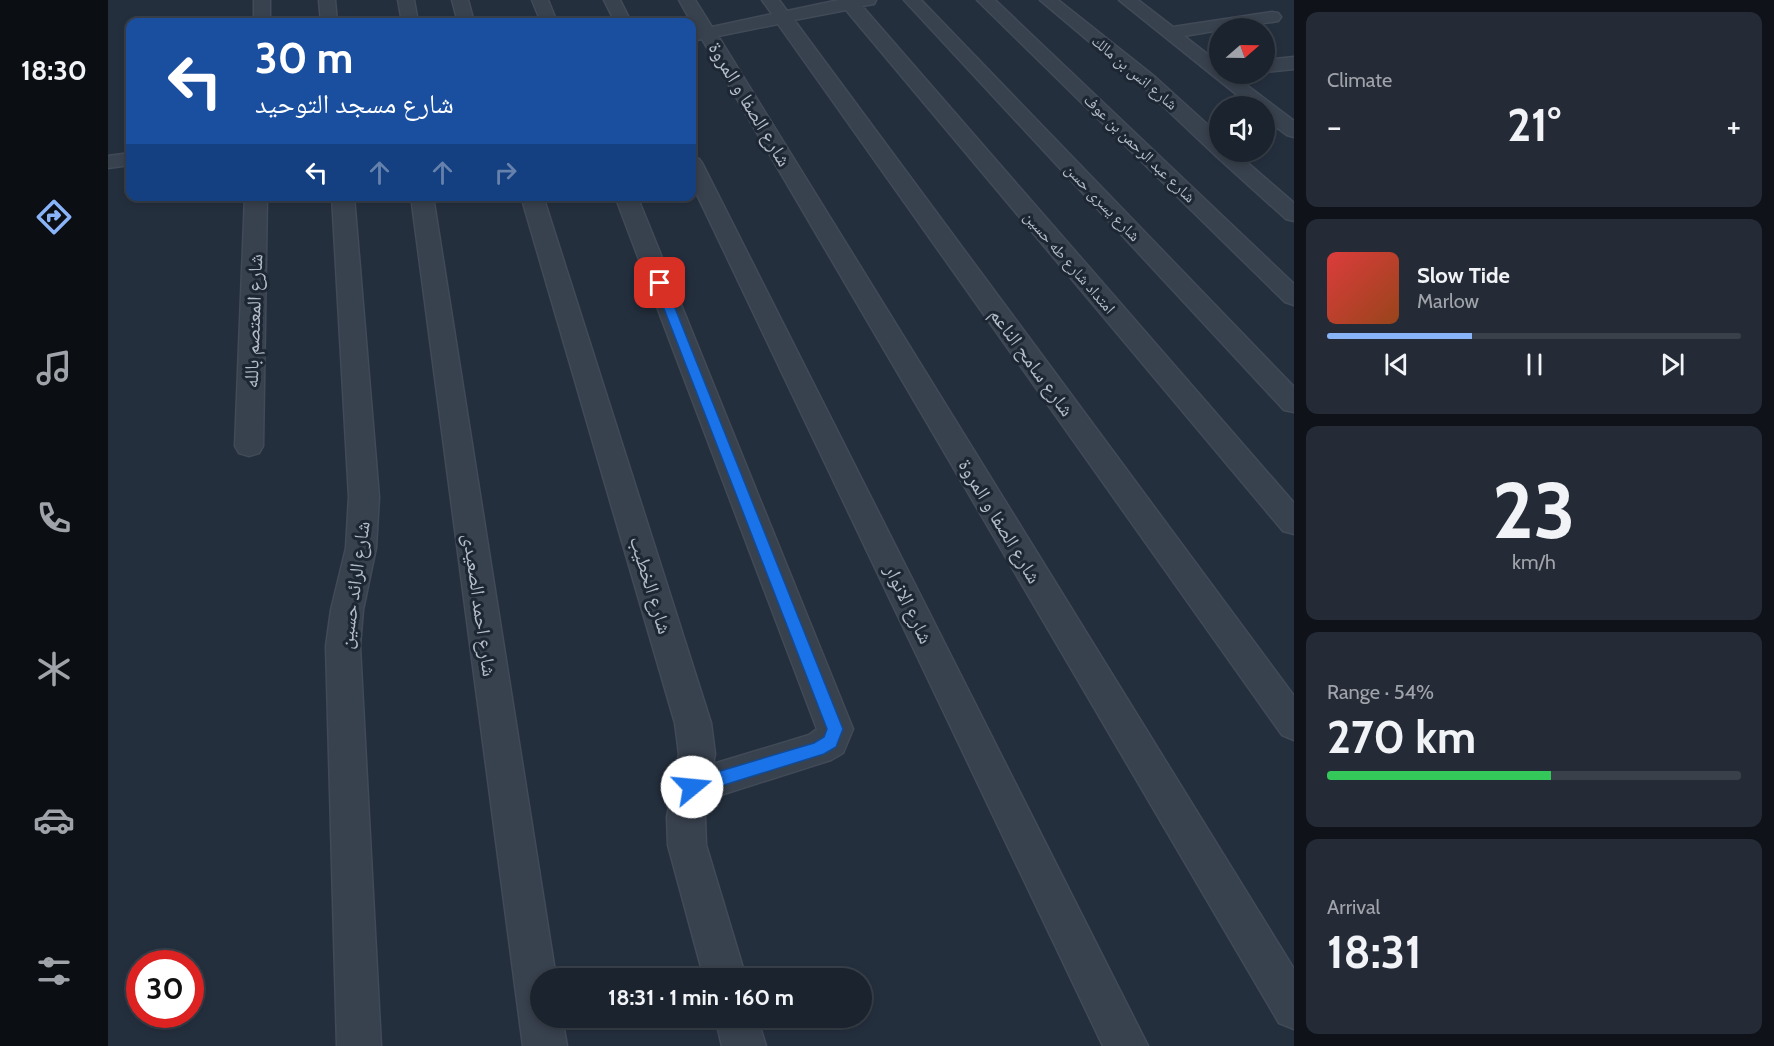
<!DOCTYPE html>
<html lang="en">
<head>
<meta charset="utf-8">
<style>
	:root { --surface:#1b232e; --page:#242b36; --text:#f1f3f6; --muted:#a0a4aa; --line:#39404a; --accent:#8ab4f8 }
	body { margin:0; font-family:Cabin,"Noto Naskh Arabic",sans-serif; background:var(--page); color:var(--text); height:100vh; display:flex; flex-direction:column; font-size:22px; white-space:nowrap }
	* { box-sizing:border-box; margin:0 }
	p { font-size:20px; color:var(--muted) }
	.icon { flex:none; width:33px; height:33px; fill:none; stroke:currentColor; stroke-width:2; stroke-linecap:round; stroke-linejoin:round }
	.map { position:relative; flex:1; overflow:hidden }
	.panel { display:flex; flex-direction:column; gap:12px; padding:12px; background:#0f1319; width:480px }
	.panel>* { flex:none }
	.hud { position:absolute; left:18px; top:18px; width:570px; height:183px; border-radius:12px; box-shadow:0 3px 9px #0003,0 0 0 2px var(--line); background:#1a4fa0; color:#fff; overflow:hidden }
	.needle { width:39px; rotate:70deg }
	.tools { position:absolute; left:1101px; top:18px; display:grid; gap:12px }
	.tools a { display:grid; place-items:center; width:66px; height:66px; border-radius:50%; background:var(--surface); box-shadow:0 3px 9px #0003,0 0 0 2px var(--line); font-size:30px }
	.speed { position:absolute; left:18px; top:950px; display:flex; gap:12px; font-size:30px; font-weight:700; text-align:center }
	.speed>* { display:grid; place-content:center; width:78px; height:78px; border-radius:50%; background:var(--surface); box-shadow:0 3px 9px #0003,0 0 0 2px var(--line); line-height:1 }
	.speed .limit { border:9px solid #d22; background:#fff; color:#111 }
	.pin { position:absolute; display:grid; place-items:center; width:51px; height:51px; color:#fff; margin:-26px; border-radius:12px; box-shadow:0 3px 9px #0006 }
	.me { position:absolute; width:66px; margin:-33px; rotate:73deg; stroke-linejoin:round; filter:drop-shadow(0 0 4px #0008) }
	.turn { display:flex; align-items:center; gap:21px; height:126px; padding:0 30px; font-size:27px }
	.turn .icon { width:78px; height:78px; stroke-width:2.5 }
	.turn b { display:block; font-size:42px; line-height:51px }
	.lanes { display:flex; align-items:center; height:57px; padding:0 30px; background:#0003; justify-content:center; gap:30px; direction:ltr }
	.lanes .off { opacity:.35 }
	.big { font-size:45px; font-weight:700; line-height:1.1 }
	.panel .card { flex:1; display:flex; flex-direction:column; justify-content:center; gap:9px; min-width:0; padding:0 21px; border-radius:12px; background:var(--page) }
	.panel .dial { align-items:center; gap:0 }
	.dial b { font-size:78px; line-height:1 }
	.song { display:flex; align-items:center; gap:18px }
	.cover { width:72px; height:72px; border-radius:9px; background:linear-gradient(135deg,hsl(0 70% 55%),hsl(20 70% 35%)) }
	.played { height:6px; border-radius:3px; background:linear-gradient(90deg,var(--accent) 35%,var(--line) 35%) }
	.keys { display:flex; justify-content:space-around; direction:ltr }
	.heat { display:flex; justify-content:space-between; align-items:center; font-size:33px; direction:ltr }
	.charge { height:9px; border-radius:4px; background:linear-gradient(90deg,#34c759 54%,var(--line) 0) }
	.trip { position:absolute; left:422px; top:968px; width:342px; height:60px; border-radius:30px; background:var(--surface); box-shadow:0 3px 9px #0003,0 0 0 2px var(--line); font-weight:700; line-height:60px; text-align:center }
	main { display:flex; flex:1; min-height:0 }
	.dock { display:flex; flex-direction:column; width:108px; justify-content:space-around; align-items:center; background:#0b0e12; color:var(--muted) }
	.dock .icon { width:42px; height:42px }
	.dock .active { color:var(--accent) }
	.dock b { font-size:27px; color:var(--text) }
	.map>svg:first-child { display:block }
</style>
</head>
<body>
<main>
<nav class="dock">
<b>18:30</b>
<svg class="icon active" aria-label="directions" viewBox="0 0 24 24"><path d="M12 3l9 9-9 9-9-9zM9 14v-3h6M13 9l2 2-2 2"/></svg>
<svg class="icon" aria-label="music" viewBox="0 0 24 24"><path d="M9 18V5l10-2v13"/><circle cx="6" cy="18" r="3"/><circle cx="16" cy="16" r="3"/></svg>
<svg class="icon" aria-label="phone" viewBox="0 0 24 24"><path d="M5 4h4l2 5-3 2q2 4 5 5l2-3 5 2v4C11 20 4 13 5 4z"/></svg>
<svg class="icon" aria-label="climate" viewBox="0 0 24 24"><path d="M12 3v18M4 7l16 10M4 17L20 7"/></svg>
<svg class="icon" aria-label="car" viewBox="0 0 24 24"><path d="M5 17H2v-5l4-1 3-4h7l3 4 3 1v5h-3M9 17h6M6 11h13"/><circle cx="7" cy="17" r="2"/><circle cx="17" cy="17" r="2"/></svg>
<svg class="icon" aria-label="filters" viewBox="0 0 24 24"><path d="M4 7h16M4 17h16"/><circle cx="9" cy="7" r="2"/><circle cx="15" cy="17" r="2"/></svg>
</nav>
<div class="map">
<svg width="1186" height="1046" viewBox="0 0 1186 1046">
	<rect width="100%" height="100%" fill="#242f3e"/>
	<g fill="none" stroke-linecap="round" stroke-linejoin="round">
		<defs>
			<path id="minor" d="M146 0H162V22H146Z
				M211 0H227L229 22H213Z
				M290 0H306L310 22H294Z
				M344 0H360L366 22H350Z
				M424 0H440L449 22H433Z
				M496 0H512L523 22H507Z
				M571 0H587L604 27 664 14 654 0H671L679 11 731 0H768L766 4 754 6 1186 503V534L1175 531 738 10 686 20 1186 696V740L1174 735 670 24 610 36 1186 969V1029L1171 1023 594 39 584 41V31L588 30Z
				M796 0H813L1186 387V412L1176 410Z
				M869 0H887L1186 284V305L1177 302Z
				M932 0H950L1047 77 1112 136V152H1127L1186 203V221L1178 219 1108 156 1033 85Z
				M1011 0H1030L1065 27 1164 12 1170 13 1173 17 1170 21 1164 22 1112 28V30L1076 36 1112 64V74H1124L1186 121V137L1179 135 1156 118V106H1143Z
				M1186 57V69L1156 72V60Z
				M22 153V165L0 168V156Z
				M584 157 591 159 594 163 1040 1046H995L584 184Z
				M137 196H159L155 446 151 453 141 456 131 453 127 446Z
				M224 196H246L271 497 268 548 255 610 252 646 273 1046H229L218 646 223 610 238 548 241 497Z
				M303 196H325L448 978H432V1017H454L459 1046H415Z
				M413 196H435L603 723 607 754 605 764 701 735 709 729 507 196H529L745 729 735 753 723 760 600 799 597 817 598 845 638 978H596L560 845 559 817 571 754 567 723Z
				M607 1017H649L658 1046H614Z"/>
		</defs>
		<use href="#minor" stroke="#414a57" stroke-width="3"/>
		<use href="#minor" fill="#38414e" fill-rule="evenodd"/>
	</g>
	<path fill="#1a73e8" stroke="#114b97" stroke-width="1.5" d="M552 280 557 283 735 729 728 747 716 754 584 795 579 792 576 787 579 781 706 743 716 737 719 729 546 283Z"/>
	<g text-anchor="middle" stroke-width="6" stroke-linejoin="round" paint-order="stroke">
		<g font-size="16" fill="#b4bcc9" stroke="#1d2633">
			<text transform="translate(1027 72) rotate(40)" y="6">شارع انس بن مالك</text>
			<text transform="translate(1032 148) rotate(44)" y="6">شارع عبد الرحمن بن عوف</text>
			<text transform="translate(995 202) rotate(46)" y="6">شارع يسرى حسن</text>
			<text transform="translate(962 262) rotate(49)" y="6">امتداد شارع طه حسين</text>
		</g>
		<g font-size="20" fill="#b4bcc9" stroke="#1d2633">
			<text transform="translate(642 104) rotate(59)" y="7">شارع الصفا و المروة</text>
			<text transform="translate(145 321) rotate(-88)" y="7">شارع المعتصم بالله</text>
			<text transform="translate(924 362) rotate(54)" y="7">شارع سامح الناعم</text>
			<text transform="translate(892 521) rotate(59)" y="7">شارع الصفا و المروة</text>
			<text transform="translate(246 585) rotate(-82)" y="7">شارع الرائد حسين</text>
			<text transform="translate(543 585) rotate(73)" y="7">شارع الخطيب</text>
			<text transform="translate(801 604) rotate(64)" y="7">شارع الانوار</text>
			<text transform="translate(372 605) rotate(82)" y="7">شارع احمد الصعيدى</text>
		</g>
	</g>
</svg>
<div class="tools">
<a><svg class="needle" viewBox="-14 -14 28 28"><path d="M0-13l5 13h-10z" fill="#e53935"/><path d="M0 13l5-13h-10z" fill="#a0a4aa"/></svg></a>
<a><svg class="icon" aria-label="sound" viewBox="0 0 24 24"><path d="M4 9h4l5-4v14l-5-4H4zM17 9q2 3 0 6"/></svg></a>
</div>
<div class="speed"><div class="limit">30</div></div>
<div class="pin" style="left:552px;top:283px;background:#d93025"><svg class="icon" aria-label="arrive" viewBox="0 0 24 24"><path d="M6 21V4h12l-3 4 3 4H6"/></svg></div>
<svg class="me" style="left:584px;top:787px" viewBox="-20 -20 40 40"><circle r="19" fill="#fff"/><path d="M0-13L10 11 0 6-10 11z" fill="#1a73e8"/></svg>
<div class="trip">18:31 · 1 min · 160 m</div>
<div class="hud">
<div class="turn"><svg class="icon" aria-label="left" viewBox="0 0 24 24"><path d="M17 20v-9H6M10 6l-5 5 5 5"/></svg><div><b>30 m</b>شارع مسجد التوحيد</div></div>
<div class="lanes"><svg class="icon" aria-label="left" viewBox="0 0 24 24"><path d="M17 20v-9H6M10 6l-5 5 5 5"/></svg><svg class="icon off" aria-label="ahead" viewBox="0 0 24 24"><path d="M12 20V5M6 11l6-6 6 6"/></svg><svg class="icon off" aria-label="ahead" viewBox="0 0 24 24"><path d="M12 20V5M6 11l6-6 6 6"/></svg><svg class="icon off" aria-label="right" viewBox="0 0 24 24"><path d="M7 20v-9h11M14 6l5 5-5 5"/></svg></div>
</div>
</div>
<section class="panel">
<div class="card"><p>Climate</p>
<div class="heat"><a>−</a><b class="big">21°</b><a>+</a></div>
</div>
<div class="card">
<div class="song"><i class="cover"></i><div><b>Slow Tide</b><p>Marlow</p></div></div>
<div class="played"></div>
<div class="keys"><svg class="icon" aria-label="previous" viewBox="0 0 24 24"><path d="M18 5L8 12l10 7zM5 5v14"/></svg><svg class="icon" aria-label="pause" viewBox="0 0 24 24"><path d="M8 5v14M16 5v14"/></svg><svg class="icon" aria-label="next" viewBox="0 0 24 24"><path d="M6 5l10 7-10 7zM19 5v14"/></svg></div>
</div>
<div class="card dial"><b>23</b><p>km/h</p></div>
<div class="card"><p>Range · 54%</p><b class="big">270 km</b><div class="charge"></div></div>
<div class="card"><p>Arrival</p><b class="big">18:31</b></div>
</section>
</main>
</body>
</html>
